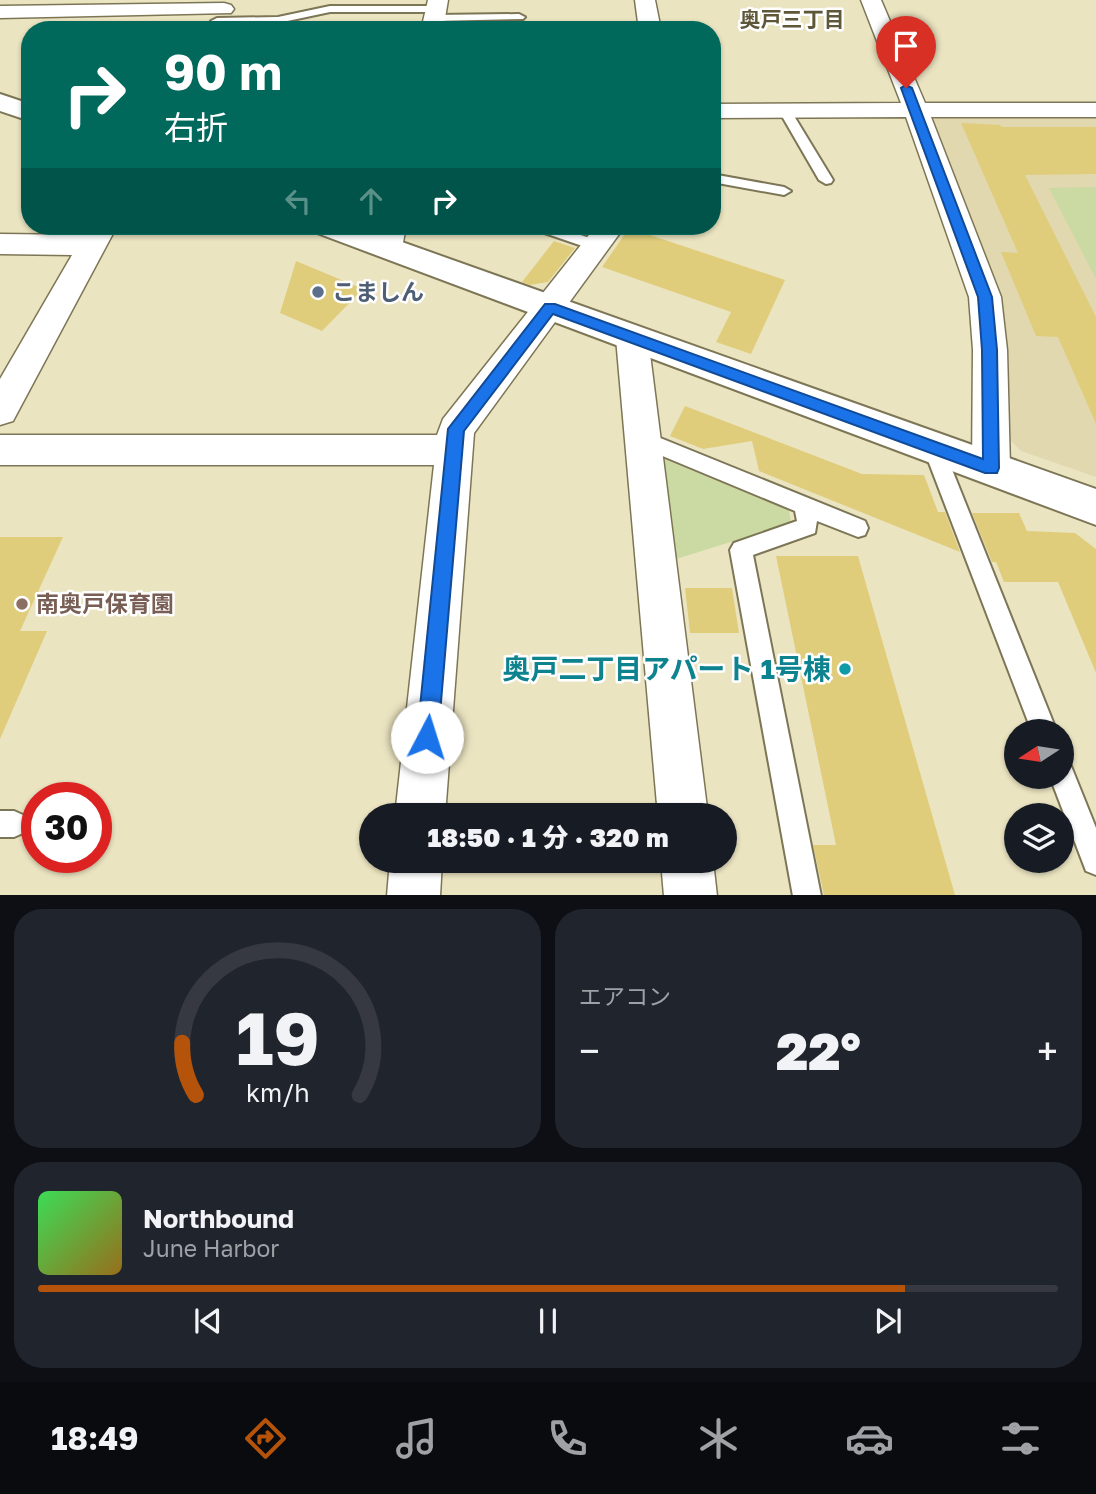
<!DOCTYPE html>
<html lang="ja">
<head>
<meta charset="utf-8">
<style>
	:root { --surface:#171b24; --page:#20242c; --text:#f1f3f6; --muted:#9ea1a6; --line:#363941; --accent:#b45309 }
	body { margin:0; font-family:"Golos Text","Noto Sans JP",sans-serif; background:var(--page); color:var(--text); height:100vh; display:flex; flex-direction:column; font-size:26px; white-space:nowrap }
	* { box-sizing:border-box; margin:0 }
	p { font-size:23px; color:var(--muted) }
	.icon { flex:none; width:38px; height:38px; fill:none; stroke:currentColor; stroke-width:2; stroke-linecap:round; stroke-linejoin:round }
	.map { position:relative; height:895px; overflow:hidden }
	.drawer { display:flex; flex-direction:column; gap:14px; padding:14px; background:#0d0f14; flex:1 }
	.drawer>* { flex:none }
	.banner { position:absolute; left:21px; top:21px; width:700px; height:214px; border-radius:28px; box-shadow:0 2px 5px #0004; background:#00695c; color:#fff; overflow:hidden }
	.needle { width:46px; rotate:258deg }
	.tools { position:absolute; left:1004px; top:719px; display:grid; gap:14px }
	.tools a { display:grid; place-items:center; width:70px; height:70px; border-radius:50%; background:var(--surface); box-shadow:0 2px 5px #0004; font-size:35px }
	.speed { position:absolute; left:21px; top:782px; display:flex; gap:14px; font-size:35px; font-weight:700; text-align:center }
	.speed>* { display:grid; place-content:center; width:91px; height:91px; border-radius:50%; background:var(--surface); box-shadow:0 2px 5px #0004; line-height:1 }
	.speed .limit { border:10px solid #d22; background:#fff; color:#111 }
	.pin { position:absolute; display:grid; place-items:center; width:60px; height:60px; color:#fff; margin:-72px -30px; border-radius:50% 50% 50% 0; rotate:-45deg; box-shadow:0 0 7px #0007 }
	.pin .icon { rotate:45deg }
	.me { position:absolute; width:77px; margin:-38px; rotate:5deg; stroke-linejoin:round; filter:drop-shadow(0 0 5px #0008) }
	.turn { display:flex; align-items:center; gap:24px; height:147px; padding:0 28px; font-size:32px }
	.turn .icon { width:91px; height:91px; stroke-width:2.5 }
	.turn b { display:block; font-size:49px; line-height:60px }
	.lanes { display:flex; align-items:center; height:66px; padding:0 28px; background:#0003; justify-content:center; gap:35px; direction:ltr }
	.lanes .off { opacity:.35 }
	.big { font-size:52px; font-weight:800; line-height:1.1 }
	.drawer .tile { flex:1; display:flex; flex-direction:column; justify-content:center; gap:10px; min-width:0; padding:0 24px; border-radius:28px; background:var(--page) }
	.drawer .dial { align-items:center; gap:0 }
	.dial svg { height:182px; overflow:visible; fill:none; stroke:var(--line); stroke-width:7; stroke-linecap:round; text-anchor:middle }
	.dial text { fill:var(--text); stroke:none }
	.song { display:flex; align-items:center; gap:21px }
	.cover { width:84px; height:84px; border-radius:10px; background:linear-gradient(135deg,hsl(130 70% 55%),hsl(40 70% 35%)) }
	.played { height:7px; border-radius:4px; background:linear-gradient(90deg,var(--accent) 85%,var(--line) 85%) }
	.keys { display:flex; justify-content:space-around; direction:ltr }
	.heat { display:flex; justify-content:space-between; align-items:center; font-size:38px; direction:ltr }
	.drawer .tiles { flex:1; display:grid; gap:14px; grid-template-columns:1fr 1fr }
	.tile:last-child { grid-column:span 2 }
	.trip { position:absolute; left:359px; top:803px; width:378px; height:70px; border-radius:35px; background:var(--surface); box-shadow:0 2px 5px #0004; font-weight:800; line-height:70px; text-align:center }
	.tabs { display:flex; height:112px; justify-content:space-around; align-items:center; background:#090b0e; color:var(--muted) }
	.tabs .icon { width:49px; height:49px }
	.tabs .on { color:var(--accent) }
	.tabs b { font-size:32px; color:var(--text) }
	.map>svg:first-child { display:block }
</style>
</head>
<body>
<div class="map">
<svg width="1096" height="896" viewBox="0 0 1096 896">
	<rect width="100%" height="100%" fill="#ebe4c1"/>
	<path fill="#e1d8af" d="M943 115 1096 116V477L1021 451 1005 435 931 121Z"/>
	<path fill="#cbd9a3" d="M1096 187V279L1049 188Z
		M661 458 789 510 791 523 673 560Z"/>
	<path fill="#e0cd7c" d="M961 123 1000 125 1002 127H1096V174L1025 175 1096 317V424L1058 337 1036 336 1001 252 1018 253Z
		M629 228 785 280 751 354 716 342 731 312 602 267Z
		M554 241 575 248 548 282 530 285 522 282Z
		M296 261 363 289 322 331 280 313Z
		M685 406 862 474 924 475 938 512H945L960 552 759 471 752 441 703 449 670 436Z
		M972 513H1019L1027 531 1075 533 1096 549V673L1058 582H1004L996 562H992Z
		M0 537H63L20 631H47L0 739Z
		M776 556H858L955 895H824L813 845H836Z
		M685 588H732L739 633H690Z"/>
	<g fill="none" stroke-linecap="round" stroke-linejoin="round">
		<defs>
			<path id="service" d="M330 6H436L441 9 436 12H330L278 23 217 24 211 21 217 18 278 17Z
				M519 14 525 17 523 19 435 21 429 18 435 15Z
				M785 107 791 111 833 180 831 183 826 184 819 180 779 111Z
				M712 174 784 187 791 191 784 195 712 182Z
				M530 226H553L602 242 605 246 597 251 533 229Z
				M643 431 865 521 868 528 865 535 858 537 817 521 815 533 753 555 821 896H793L730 550 734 543 797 521 795 511 636 445 633 439 636 433Z
				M933 439 940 441 943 447 1057 732H1032L923 447 926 441Z
				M1062 762 1071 766 1096 828V875L1086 871 1050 777H1062Z
				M0 811H14L23 815 27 824 23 833 14 837H0Z"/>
			<path id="minor" d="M428 0H448L443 30H421Z
				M635 0H655L661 30H639Z
				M861 0H881L925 103H1096V117H931L1001 297 1007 350 1010 468 1004 479 991 484 978 479 972 468 973 350 969 297 906 117 712 118V104L901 103Z
				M224 3 231 5 234 9 231 13 0 18V6Z
				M89 226H117L13 421 0 425V379L72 255 0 254V234L83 235Z
				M378 226H406L402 248 397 255 387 258 377 255 372 248Z
				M596 226H625L474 433 445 816H395L434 465H0V435H437L443 419Z
				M632 326 644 329 648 338 708 816H658L616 338 620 329Z
				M390 861H442L440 896H387Z
				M661 861H713L717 896H664Z"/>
			<path id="tertiary" d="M0 94 30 104V121L0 111Z
				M313 226H357L1096 489V525L317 233Z"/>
		</defs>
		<use href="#service" stroke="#7d7656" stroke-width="4"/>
		<use href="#minor" stroke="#7d7656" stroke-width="3"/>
		<use href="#tertiary" stroke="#7d7656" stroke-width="4"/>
		<use href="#service" fill="#fff" fill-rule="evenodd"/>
		<use href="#minor" fill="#fff" fill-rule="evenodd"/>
		<use href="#tertiary" fill="#fff" fill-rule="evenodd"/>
	</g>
	<path fill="#1a73e8" stroke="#114b97" stroke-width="2" d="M906 85 912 88 992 297 997 350 999 468 997 473H985L553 314 464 431 438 737 435 744 427 747 420 744 417 737 448 429 545 304H555L983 459 982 350 978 297 901 88Z"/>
	<circle fill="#5c6f8a" stroke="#fff" stroke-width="2.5" cx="318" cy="292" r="7"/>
	<circle fill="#8d6e63" stroke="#fff" stroke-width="2.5" cx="22" cy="604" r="7"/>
	<circle fill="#0f9aa8" stroke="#fff" stroke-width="2.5" cx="845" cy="669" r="7"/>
	<g text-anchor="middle" stroke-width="5" stroke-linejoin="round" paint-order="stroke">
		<g font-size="21" font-weight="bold" fill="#5e5739" stroke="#fff">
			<text x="792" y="27">奥戸三丁目</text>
		</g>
		<g font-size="23" font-weight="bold" fill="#4e5e75" stroke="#fff" text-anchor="start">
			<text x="332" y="300">こましん</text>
		</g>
		<g font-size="23" font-weight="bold" fill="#785e54" stroke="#fff" text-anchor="start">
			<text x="36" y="612">南奥戸保育園</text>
		</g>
		<g font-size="28" font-weight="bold" fill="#0d838f" stroke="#fff" text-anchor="end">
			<text x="831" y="679">奥戸二丁目アパート 1号棟</text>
		</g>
	</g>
</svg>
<div class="tools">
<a><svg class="needle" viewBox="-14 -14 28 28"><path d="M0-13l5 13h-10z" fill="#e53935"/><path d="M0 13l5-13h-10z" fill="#9ea1a6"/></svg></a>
<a><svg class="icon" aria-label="layers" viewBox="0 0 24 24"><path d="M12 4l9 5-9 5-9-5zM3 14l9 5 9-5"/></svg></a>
</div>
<div class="speed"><div class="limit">30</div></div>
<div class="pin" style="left:906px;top:88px;background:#d93025"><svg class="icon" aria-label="arrive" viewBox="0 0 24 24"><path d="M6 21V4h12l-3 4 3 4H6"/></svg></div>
<svg class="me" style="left:427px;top:737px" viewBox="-20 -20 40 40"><circle r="19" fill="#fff"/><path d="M0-13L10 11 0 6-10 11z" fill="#1a73e8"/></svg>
<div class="trip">18:50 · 1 分 · 320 m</div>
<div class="banner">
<div class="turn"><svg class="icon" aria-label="right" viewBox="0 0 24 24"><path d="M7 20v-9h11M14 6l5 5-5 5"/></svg><div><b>90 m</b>右折</div></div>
<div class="lanes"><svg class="icon off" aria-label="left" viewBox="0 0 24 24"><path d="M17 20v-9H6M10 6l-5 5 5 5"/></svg><svg class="icon off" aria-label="ahead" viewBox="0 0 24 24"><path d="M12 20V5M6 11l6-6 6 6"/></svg><svg class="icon" aria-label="right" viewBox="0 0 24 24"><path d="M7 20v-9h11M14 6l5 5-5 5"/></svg></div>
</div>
</div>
<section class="drawer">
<div class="tiles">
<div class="tile dial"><svg viewBox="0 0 100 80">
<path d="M14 69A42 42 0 1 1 86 69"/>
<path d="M14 69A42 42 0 0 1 8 46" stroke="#b45309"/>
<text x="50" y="56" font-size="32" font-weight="700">19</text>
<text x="50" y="72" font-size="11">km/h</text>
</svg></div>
<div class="tile"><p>エアコン</p>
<div class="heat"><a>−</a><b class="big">22°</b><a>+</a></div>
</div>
<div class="tile">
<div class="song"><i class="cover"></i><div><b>Northbound</b><p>June Harbor</p></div></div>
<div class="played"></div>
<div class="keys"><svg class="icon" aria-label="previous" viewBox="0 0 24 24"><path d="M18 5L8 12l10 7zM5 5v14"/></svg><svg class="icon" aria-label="pause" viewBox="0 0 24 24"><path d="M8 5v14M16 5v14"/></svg><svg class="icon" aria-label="next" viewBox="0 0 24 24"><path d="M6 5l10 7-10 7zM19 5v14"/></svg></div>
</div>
</div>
</section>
<nav class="tabs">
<b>18:49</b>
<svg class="icon on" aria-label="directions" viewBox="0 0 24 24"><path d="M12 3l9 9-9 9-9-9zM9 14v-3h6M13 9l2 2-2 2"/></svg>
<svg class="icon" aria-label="music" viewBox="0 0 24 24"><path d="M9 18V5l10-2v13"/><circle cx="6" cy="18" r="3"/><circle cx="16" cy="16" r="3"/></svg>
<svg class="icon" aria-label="phone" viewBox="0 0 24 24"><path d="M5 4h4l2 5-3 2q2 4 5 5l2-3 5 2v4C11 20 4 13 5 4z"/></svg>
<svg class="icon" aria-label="climate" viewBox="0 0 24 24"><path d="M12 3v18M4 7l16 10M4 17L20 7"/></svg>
<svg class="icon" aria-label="car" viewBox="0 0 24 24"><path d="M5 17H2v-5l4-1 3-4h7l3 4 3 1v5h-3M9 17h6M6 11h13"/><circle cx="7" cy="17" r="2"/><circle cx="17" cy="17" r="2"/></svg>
<svg class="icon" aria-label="filters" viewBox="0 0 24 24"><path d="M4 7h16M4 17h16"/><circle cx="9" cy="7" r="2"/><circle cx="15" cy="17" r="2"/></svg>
</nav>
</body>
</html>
